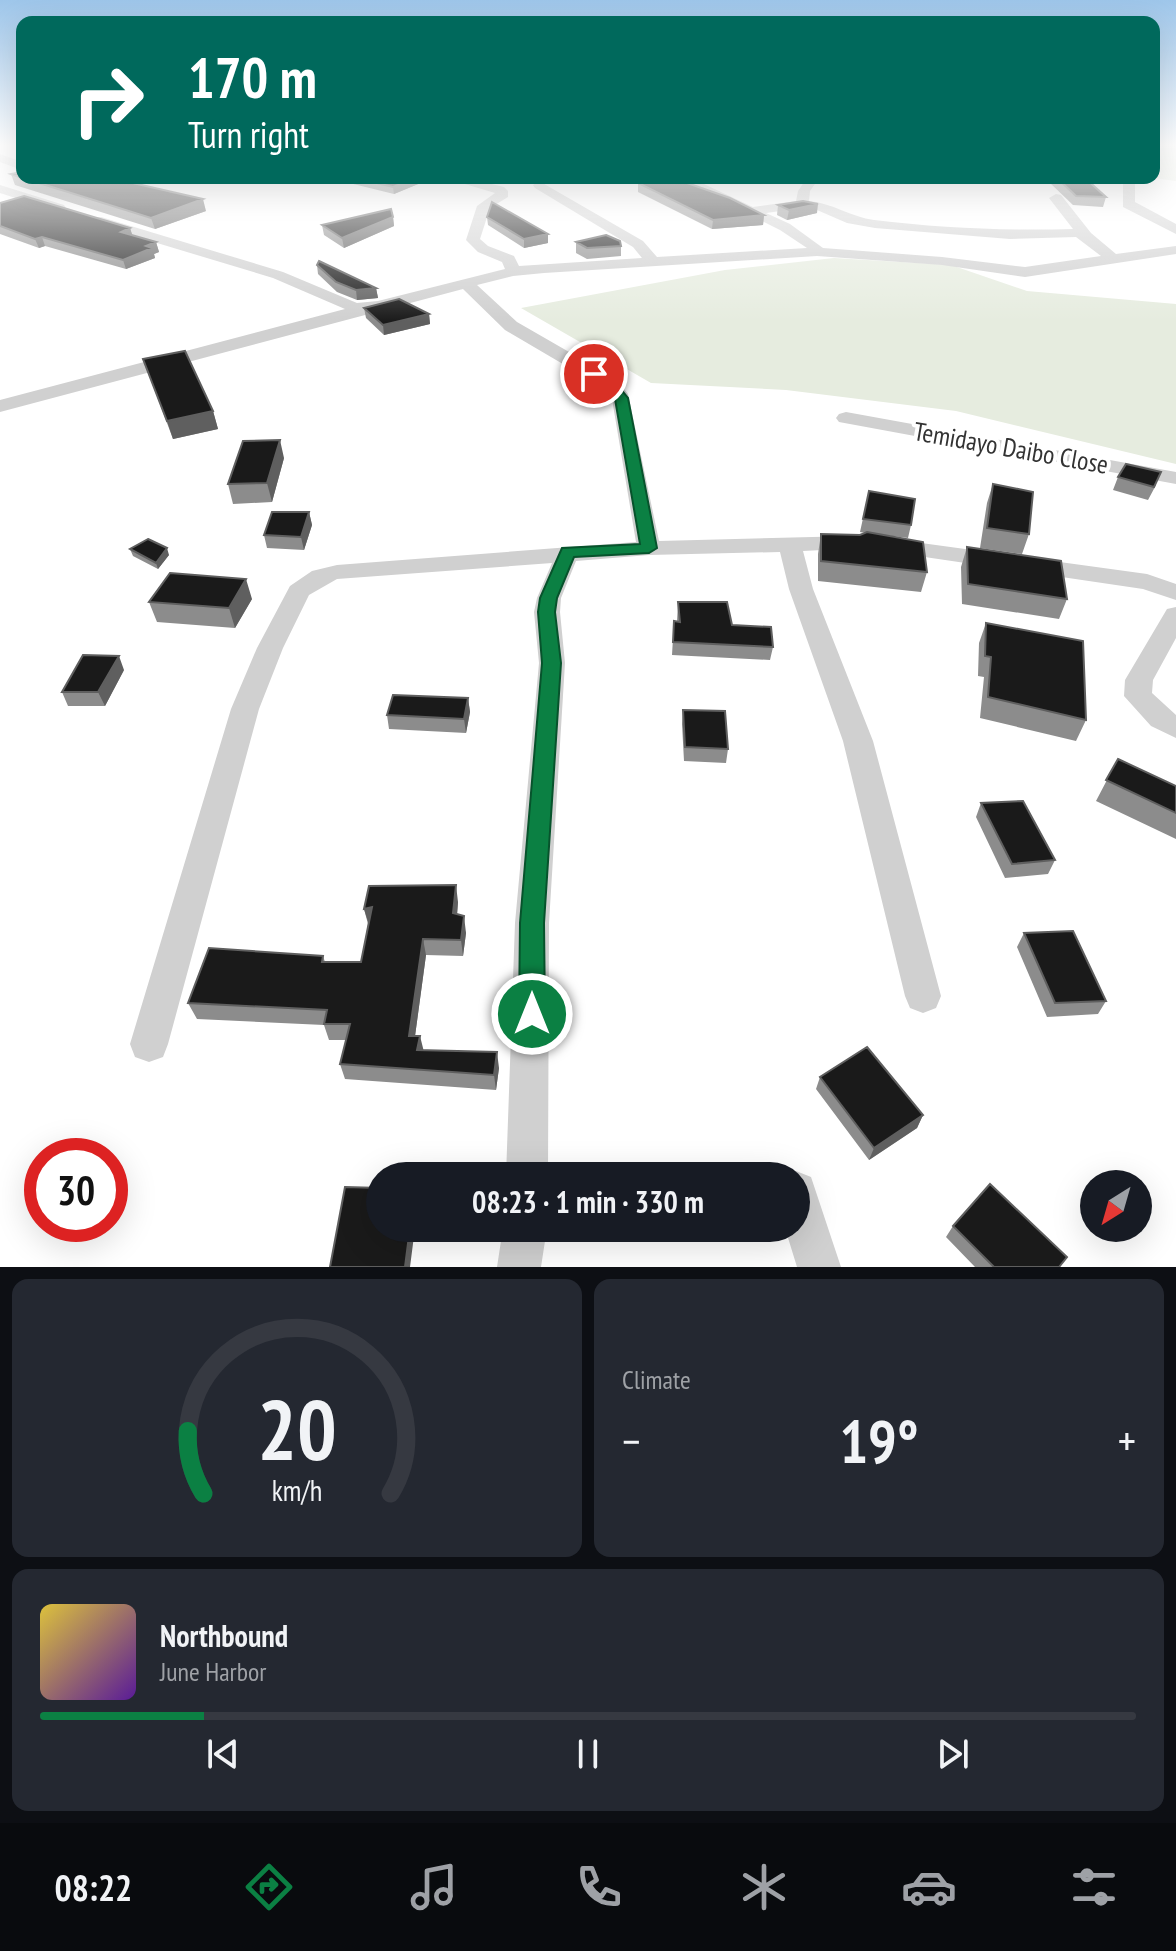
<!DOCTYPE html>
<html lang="en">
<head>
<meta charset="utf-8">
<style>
	:root { --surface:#171b24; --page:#242831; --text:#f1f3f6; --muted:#9ea1a6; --line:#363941; --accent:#0b8043 }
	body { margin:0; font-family:"PT Sans Narrow",sans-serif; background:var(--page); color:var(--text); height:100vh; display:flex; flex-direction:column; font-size:30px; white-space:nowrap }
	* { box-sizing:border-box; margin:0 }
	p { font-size:26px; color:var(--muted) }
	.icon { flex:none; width:44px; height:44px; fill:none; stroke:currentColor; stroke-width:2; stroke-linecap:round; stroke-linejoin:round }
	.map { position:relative; height:1267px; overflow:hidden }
	.panel { display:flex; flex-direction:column; gap:12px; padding:12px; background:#0d0f14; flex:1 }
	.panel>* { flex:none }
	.banner { position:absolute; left:16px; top:16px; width:1144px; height:168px; border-radius:16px; box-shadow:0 8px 32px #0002; background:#00695c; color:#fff; overflow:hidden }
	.needle { width:52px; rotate:217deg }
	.controls { position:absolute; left:1080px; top:1170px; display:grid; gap:16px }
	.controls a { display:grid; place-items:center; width:72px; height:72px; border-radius:50%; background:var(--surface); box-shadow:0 8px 32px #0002; font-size:40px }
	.speed { position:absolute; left:24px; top:1138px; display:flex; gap:16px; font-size:40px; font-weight:700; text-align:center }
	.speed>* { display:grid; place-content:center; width:104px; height:104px; border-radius:50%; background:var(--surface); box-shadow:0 8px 32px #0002; line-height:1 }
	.speed .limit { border:12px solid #d22; background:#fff; color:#111 }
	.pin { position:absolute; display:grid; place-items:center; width:68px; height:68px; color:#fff; margin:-34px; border:4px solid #fff; border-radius:50%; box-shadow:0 2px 8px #0007 }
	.me { position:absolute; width:88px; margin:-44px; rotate:0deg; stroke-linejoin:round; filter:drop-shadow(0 0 6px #0008) }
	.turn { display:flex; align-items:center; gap:28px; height:168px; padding:0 40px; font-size:36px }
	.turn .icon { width:104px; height:104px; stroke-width:2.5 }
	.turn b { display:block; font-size:56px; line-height:68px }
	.big { font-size:60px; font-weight:700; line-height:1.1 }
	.panel .tile { flex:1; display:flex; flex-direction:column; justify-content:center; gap:12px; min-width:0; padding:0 28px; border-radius:16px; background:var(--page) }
	.panel .dial { align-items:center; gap:0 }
	.dial svg { height:208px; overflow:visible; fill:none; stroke:var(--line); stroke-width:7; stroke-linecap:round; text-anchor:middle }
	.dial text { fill:var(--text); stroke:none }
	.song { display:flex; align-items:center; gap:24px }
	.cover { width:96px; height:96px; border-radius:12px; background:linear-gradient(135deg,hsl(50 70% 55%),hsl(270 70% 35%)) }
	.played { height:8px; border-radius:4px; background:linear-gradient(90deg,var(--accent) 15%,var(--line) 15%) }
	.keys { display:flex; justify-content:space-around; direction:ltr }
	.heat { display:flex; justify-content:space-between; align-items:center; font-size:44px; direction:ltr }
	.panel .tiles { flex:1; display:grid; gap:12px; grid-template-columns:1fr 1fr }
	.tile:last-child { grid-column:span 2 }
	.trip { position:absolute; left:366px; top:1162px; width:444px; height:80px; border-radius:40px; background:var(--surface); box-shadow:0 8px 32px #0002; font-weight:700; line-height:80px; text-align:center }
	.dock { display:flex; height:128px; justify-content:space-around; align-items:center; background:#090b0e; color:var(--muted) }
	.dock .icon { width:56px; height:56px }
	.dock .selected { color:var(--accent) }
	.dock b { font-size:36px; color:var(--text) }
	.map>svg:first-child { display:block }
</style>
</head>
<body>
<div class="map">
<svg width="1176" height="1267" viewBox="0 0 1176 1267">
	<rect width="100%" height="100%" fill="#fff"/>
	<path fill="#e6ecdf" d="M1154 144H1176V181L1153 178Z
		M834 258 951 265 1027 291 1176 304V464L956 411 786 390 651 383 521 308 725 270Z"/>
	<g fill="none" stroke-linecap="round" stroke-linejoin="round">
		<path fill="#d0d0d0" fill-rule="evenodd" d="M0 154 22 162V170L0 162Z
			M445 178H466L504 187 508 191V197L490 208 480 239 488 246 514 256 519 266 642 258 633 247 535 188 533 185 539 181 643 241 657 257 807 248 780 230 675 178H691L753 207 796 201 798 191 807 178H819L810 191 809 201C832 203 851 217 874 220 940 228 1007 231 1073 229L1049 198 1056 194 1061 195 1091 233 1116 254 1176 246V254L1025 277 942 265 817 256 544 273 513 276 477 285 517 322 616 379 628 394 659 541 853 536 861 538 865 543 861 548 803 551 813 589 873 741 941 996 936 1008 923 1013 910 1008 905 996 843 741 789 589 780 552 649 555 576 561 561 598 560 612 565 663 549 923 548 1176H506L515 923 539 663 534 612 537 598 552 563 337 579 309 595 283 648 259 709 168 1044 163 1057 149 1062 135 1057 130 1044 231 709 257 648 290 586 312 571 337 565 636 542 612 399 602 387 505 330 463 289 0 412V400L345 309 273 278 91 223V217H101L283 272 357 303 378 301 505 269 502 262 478 252 466 240 477 206 495 193ZM802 208 817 210 847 223 875 228 1010 239 1076 237 1101 256 1025 267 942 257 823 248 790 224 766 213Z
			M1123 178 1135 179V202L1176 224V234L1123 207Z
			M0 185 64 205 66 208 59 212 0 193Z
			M846 412 1176 472V484L839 422 836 418 839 414Z
			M892 539 1147 574 1176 584V600L1143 589 884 551 880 546 884 541Z
			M1176 607V638L1153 680 1152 693 1176 715V738L1151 726 1124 696 1125 680 1167 609Z
			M796 1171 811 1177 841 1267H797L785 1228H796V1176H783Z
			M503 1228H547L541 1267H497Z"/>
	</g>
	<path fill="#8c8c8c" d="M11 174 206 211 155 229 15 185Z
		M329 178H423V182L394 194Z
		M1050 178H1085L1106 197 1103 207 1073 205 1049 182Z
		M638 183 764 215 763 225 712 229 638 192Z
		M0 203 130 228 132 235 156 242 159 252 154 254 155 258 126 269 45 246 39 248 0 234Z
		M778 205 817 213 787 220 777 215Z
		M393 217 394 226 344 248 324 235 322 225Z
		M487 217 548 234V243L524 248 488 225Z
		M576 242 621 246V256L587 259 576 253Z
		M317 265 376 288 378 298 357 300 337 292 318 274Z
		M364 308 429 314 430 324 384 335 366 318Z
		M143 359 213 411 218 429 173 439Z
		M284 458 272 502 233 504 228 484Z
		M1118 477 1156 485 1148 500 1113 490Z
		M993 484 1029 534 1022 554 980 548 987 503Z
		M869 491 911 525 908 538 884 535 927 572 921 592 818 581V554L821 534 860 535 866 533 860 532Z
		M309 512 312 525 304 550 267 548 264 535Z
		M967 547 1067 599 1059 619 962 604 961 567Z
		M130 549 169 555 158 569 133 556Z
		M252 599 235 628 157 622 149 602Z
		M678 602 732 625 773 647 770 660 672 655 674 621 677 622Z
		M986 623 1086 720 1076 741 980 718 984 677 978 676 979 643Z
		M124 670 105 706H68L62 692Z
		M468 698 470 712 466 733 389 729 387 715Z
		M683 710 728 749 726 763 684 761 682 724Z
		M1118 759 1176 786V839L1096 801Z
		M981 803 1055 860 1048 874 1005 878 976 817Z
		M458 902 457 914 466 933 463 956 426 955 415 1036 423 1050 499 1068 496 1090 345 1079 340 1064 346 1040H329L324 1025 197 1019 188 1003 323 956 325 962H361L368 924 364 909Z
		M1024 933 1106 1001 1098 1014 1047 1017 1017 947Z
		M820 1077 923 1115 917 1128 869 1160 816 1089Z
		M953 1226 1059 1267H975L946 1237Z"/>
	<path fill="#5f5f5f" d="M416 178H423V182L394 194 393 187Z
		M203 199 206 211 155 229 151 218Z
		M818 204 817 213 787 220 789 210Z
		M764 215 763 225 712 229 713 220Z
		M393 217 394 226 344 248 342 238Z
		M130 228 133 237 121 232Z
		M548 234V243L524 248V239Z
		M42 237 45 246 39 248 35 239Z
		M156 242 159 252 154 254 155 258 126 269 123 260 146 246Z
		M376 288 378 298 357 300 356 290Z
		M429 314 430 324 384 335 383 325Z
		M213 411 218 429 173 439 167 421Z
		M280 440 284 458 272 502 267 483Z
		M309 512 312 525 304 550 301 537Z
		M167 548 169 555 158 569 156 563Z
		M246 579 252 599 235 628 229 608Z
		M119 656 124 670 105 706 98 692Z
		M468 698 470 712 466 733 464 719Z
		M456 885 458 902 456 929 453 913Z
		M372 907 369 925 364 909Z
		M464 916 466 933 463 956 461 940Z
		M423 939 426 955 413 1051 409 1036Z
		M420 1036 424 1052 417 1050Z
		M497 1052 499 1068 496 1090 494 1075Z
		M923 1115 917 1128 869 1160 874 1148Z
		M410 1228H415L410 1267H405Z"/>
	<path fill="#1a1a1a" stroke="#5f5f5f" stroke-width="2" d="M22 172V178L11 174Z
		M23 178H111L203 199 151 218Z
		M356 178H416L393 187Z
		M664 178H673L730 198 764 215 713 220 638 183Z
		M1057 178H1085L1106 197 1076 196Z
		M24 196 130 228 121 232 156 242 146 246 152 248 123 260 42 237 35 239 0 226V203Z
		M803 201 818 204 789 210 778 205Z
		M492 202 548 234 524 239 487 217Z
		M391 209 393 217 342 238 322 225Z
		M606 235 620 241 621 246 587 248 576 242Z
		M319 261 376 288 356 290 336 282 317 265Z
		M399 299 429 314 383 325 364 308Z
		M185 351 213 411 167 421 143 359Z
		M280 440 267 483 228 484 243 441Z
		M1126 464 1161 472 1154 487 1118 477Z
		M993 484 1033 492 1029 534 987 528Z
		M869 491 915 499 911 525 863 519Z
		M272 512H309L301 537 264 535Z
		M867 532 923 542 927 572 821 561V534L860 535Z
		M148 539 167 548 156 563 130 549Z
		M967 547 1061 561 1067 599 968 584Z
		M170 573 246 579 229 608 149 602Z
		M678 602H727L732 625 771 627 773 647 673 642 674 621 680 622Z
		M986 623 1083 641 1086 720 988 697 991 657 985 656Z
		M83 655 119 656 98 692H62Z
		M393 695 468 698 464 719 387 715Z
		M683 710 725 711 728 749 685 747Z
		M1118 759 1176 786V813L1106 780Z
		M1023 801 1055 860 1012 864 981 803Z
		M456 885 453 913 464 916 461 940 423 939 409 1036H420L417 1050 497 1052 494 1075 340 1064 350 1024H324L327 1010 188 1003 209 948 323 956 322 962H361L372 907 364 909 369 886Z
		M1073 931 1106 1001 1055 1003 1024 933Z
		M867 1047 923 1115 874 1148 820 1077Z
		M990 1184 1067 1257 1059 1267H994L953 1226Z
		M345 1187 380 1188V1228H410L405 1267H330Z"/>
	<linearGradient id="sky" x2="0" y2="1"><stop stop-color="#9ec6ea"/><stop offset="0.45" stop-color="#fff"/><stop offset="1" stop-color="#fff" stop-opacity="0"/></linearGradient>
	<rect width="1176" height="322" fill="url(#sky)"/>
	<path fill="#0b8043" stroke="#07532c" stroke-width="2" d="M590 371C607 370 618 386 628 398L657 548 649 553 574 557 557 598 555 612 561 663 544 923 545 1014 542 1023 532 1027 523 1023 519 1014 520 923 542 663 538 612 540 598 562 548 640 544 615 399 604 386 590 377Z"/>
	<g text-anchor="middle" stroke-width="8" stroke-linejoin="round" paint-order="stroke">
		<g font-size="26" fill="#333" stroke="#fff">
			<text transform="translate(1011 448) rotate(10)" y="9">Temidayo Daibo Close</text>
		</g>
	</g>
</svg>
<div class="controls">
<a><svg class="needle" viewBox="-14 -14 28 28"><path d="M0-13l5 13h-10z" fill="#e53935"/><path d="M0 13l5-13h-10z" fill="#9ea1a6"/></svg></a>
</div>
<div class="speed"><div class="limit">30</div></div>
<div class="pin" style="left:594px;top:374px;background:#d93025"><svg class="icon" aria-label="arrive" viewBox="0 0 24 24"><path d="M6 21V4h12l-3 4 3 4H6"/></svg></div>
<svg class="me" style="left:532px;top:1014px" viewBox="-20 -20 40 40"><circle r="17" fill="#0b8043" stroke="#fff" stroke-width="3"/><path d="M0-11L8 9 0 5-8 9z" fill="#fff"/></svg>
<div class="trip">08:23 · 1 min · 330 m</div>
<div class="banner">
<div class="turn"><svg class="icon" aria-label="right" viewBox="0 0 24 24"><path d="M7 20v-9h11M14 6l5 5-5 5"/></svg><div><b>170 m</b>Turn right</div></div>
</div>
</div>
<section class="panel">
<div class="tiles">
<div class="tile dial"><svg viewBox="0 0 100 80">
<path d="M14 69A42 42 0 1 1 86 69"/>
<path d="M14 69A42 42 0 0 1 8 45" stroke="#0b8043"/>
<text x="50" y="56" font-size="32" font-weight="700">20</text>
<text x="50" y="72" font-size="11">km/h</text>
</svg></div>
<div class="tile"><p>Climate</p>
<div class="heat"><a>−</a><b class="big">19°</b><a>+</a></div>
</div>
<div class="tile">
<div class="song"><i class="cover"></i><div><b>Northbound</b><p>June Harbor</p></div></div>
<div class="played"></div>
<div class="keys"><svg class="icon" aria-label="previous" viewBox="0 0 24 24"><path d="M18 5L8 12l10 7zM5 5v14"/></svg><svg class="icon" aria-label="pause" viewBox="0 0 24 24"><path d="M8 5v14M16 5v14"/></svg><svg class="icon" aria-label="next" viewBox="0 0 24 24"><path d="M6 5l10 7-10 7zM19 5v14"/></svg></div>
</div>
</div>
</section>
<nav class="dock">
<b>08:22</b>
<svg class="icon selected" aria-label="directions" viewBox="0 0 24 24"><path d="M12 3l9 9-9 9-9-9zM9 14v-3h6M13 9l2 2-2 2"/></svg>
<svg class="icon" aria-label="music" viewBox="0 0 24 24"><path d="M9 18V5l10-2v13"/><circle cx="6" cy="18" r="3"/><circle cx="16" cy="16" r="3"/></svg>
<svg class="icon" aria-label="phone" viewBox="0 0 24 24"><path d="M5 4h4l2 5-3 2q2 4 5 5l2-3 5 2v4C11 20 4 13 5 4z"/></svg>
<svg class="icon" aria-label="climate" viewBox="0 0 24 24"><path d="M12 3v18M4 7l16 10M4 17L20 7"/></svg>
<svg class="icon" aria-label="car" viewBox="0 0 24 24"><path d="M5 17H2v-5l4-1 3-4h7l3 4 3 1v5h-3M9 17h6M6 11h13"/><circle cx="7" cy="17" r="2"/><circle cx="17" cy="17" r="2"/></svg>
<svg class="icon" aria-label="filters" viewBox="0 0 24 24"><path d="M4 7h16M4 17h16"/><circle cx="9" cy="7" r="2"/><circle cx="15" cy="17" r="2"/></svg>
</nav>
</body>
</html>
